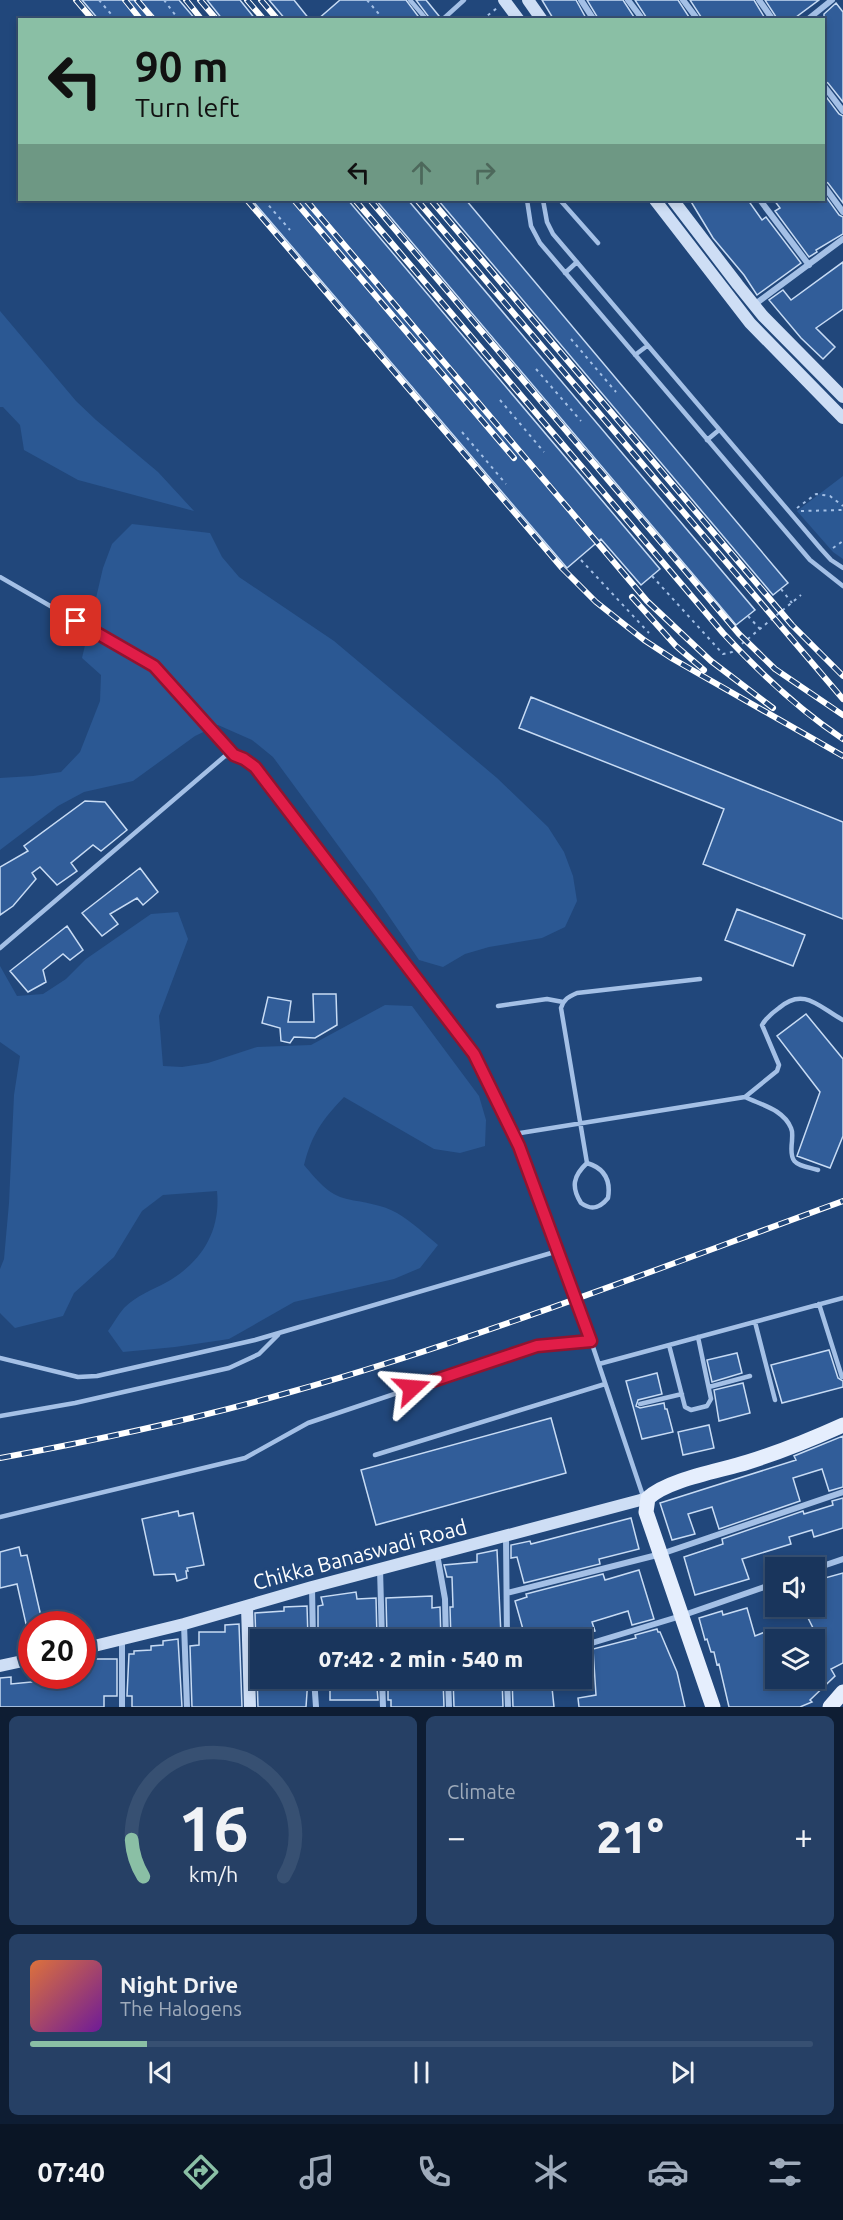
<!DOCTYPE html>
<html lang="en">
<head>
<meta charset="utf-8">
<style>
	:root { --surface:#19355c; --page:#264065; --text:#f1f3f6; --muted:#9fabbb; --line:#375072; --accent:#8abfa5 }
	body { margin:0; font-family:Ubuntu,sans-serif; background:var(--page); color:var(--text); height:100vh; display:flex; flex-direction:column; font-size:22px; white-space:nowrap }
	* { box-sizing:border-box; margin:0 }
	p { font-size:20px; color:var(--muted) }
	.icon { flex:none; width:33px; height:33px; fill:none; stroke:currentColor; stroke-width:2; stroke-linecap:round; stroke-linejoin:round }
	.map { position:relative; height:1707px; overflow:hidden }
	.panel { display:flex; flex-direction:column; gap:9px; padding:9px; background:#0e1d33; flex:1 }
	.panel>* { flex:none }
	.hud { position:absolute; left:18px; top:18px; width:807px; height:183px; border-radius:0px; box-shadow:0 3px 9px #0003,0 0 0 2px var(--line); background:#8abfa5; color:#111; overflow:hidden }
	.fabs { position:absolute; left:765px; top:1557px; display:grid; gap:12px }
	.fabs a { display:grid; place-items:center; width:60px; height:60px; border-radius:0px; background:var(--surface); box-shadow:0 3px 9px #0003,0 0 0 2px var(--line); font-size:30px }
	.speed { position:absolute; left:18px; top:1611px; display:flex; gap:12px; font-size:30px; font-weight:700; text-align:center }
	.speed>* { display:grid; place-content:center; width:78px; height:78px; border-radius:50%; background:var(--surface); box-shadow:0 3px 9px #0003,0 0 0 2px var(--line); line-height:1 }
	.speed .limit { border:9px solid #d22; background:#fff; color:#111 }
	.pin { position:absolute; display:grid; place-items:center; width:51px; height:51px; color:#fff; margin:-26px; border-radius:12px; box-shadow:0 3px 9px #0006 }
	.me { position:absolute; width:66px; margin:-33px; rotate:71deg; stroke-linejoin:round; filter:drop-shadow(0 0 4px #0008) }
	.turn { display:flex; align-items:center; gap:21px; height:126px; padding:0 18px; font-size:27px }
	.turn .icon { width:78px; height:78px; stroke-width:2.5 }
	.turn b { display:block; font-size:42px; line-height:51px }
	.lanes { display:flex; align-items:center; height:57px; padding:0 18px; background:#0003; justify-content:center; gap:30px; direction:ltr }
	.lanes .off { opacity:.35 }
	.big { font-size:45px; font-weight:800; line-height:1.1 }
	.panel .card { flex:1; display:flex; flex-direction:column; justify-content:center; gap:9px; min-width:0; padding:0 21px; border-radius:9px; background:var(--page) }
	.panel .dial { align-items:center; gap:0 }
	.dial svg { height:156px; overflow:visible; fill:none; stroke:var(--line); stroke-width:7; stroke-linecap:round; text-anchor:middle }
	.dial text { fill:var(--text); stroke:none }
	.song { display:flex; align-items:center; gap:18px }
	.cover { width:72px; height:72px; border-radius:9px; background:linear-gradient(135deg,hsl(20 70% 55%),hsl(280 70% 35%)) }
	.played { height:6px; border-radius:3px; background:linear-gradient(90deg,var(--accent) 15%,var(--line) 15%) }
	.keys { display:flex; justify-content:space-around; direction:ltr }
	.heat { display:flex; justify-content:space-between; align-items:center; font-size:33px; direction:ltr }
	.panel .tiles { flex:1; display:grid; gap:9px; grid-template-columns:1fr 1fr }
	.card:last-child { grid-column:span 2 }
	.trip { position:absolute; left:250px; top:1629px; width:342px; height:60px; border-radius:0px; background:var(--surface); box-shadow:0 3px 9px #0003,0 0 0 2px var(--line); font-weight:800; line-height:60px; text-align:center }
	.menu { display:flex; height:96px; justify-content:space-around; align-items:center; background:#0a1525; color:var(--muted) }
	.menu .icon { width:42px; height:42px }
	.menu .active { color:var(--accent) }
	.menu b { font-size:27px; color:var(--text) }
	.map>svg:first-child { display:block }
</style>
</head>
<body>
<div class="map">
<svg width="843" height="1707" viewBox="0 0 843 1707">
	<rect width="100%" height="100%" fill="#21477b"/>
	<path fill="#2b5893" d="M0 311 76 401 96 420 158 472 194 511 78 480 24 450 20 425 3 407H0Z
		M843 476V559L833 552 797 511Z
		M132 524 210 533 222 557 239 577 334 641 497 778 548 827 564 852 573 876 577 901 565 927 542 938 489 947 465 954 443 967 419 960 373 893 273 757 252 740 218 725 195 736 133 781 84 792 58 806 0 850V778L33 776 61 772 80 752 100 701 101 675 82 658 103 568 112 544Z
		M178 912 188 939 159 1016 163 1066 182 1067 208 1063 257 1047 311 1045 385 1005 412 1006 479 1096 486 1120 485 1146 460 1153 434 1149 344 1097C322 1120 312 1134 304 1165 316 1179 328 1195 347 1199 365 1203 381 1204 397 1213 412 1222 425 1234 438 1245L420 1268 394 1279 294 1302 229 1339 175 1347 123 1352 108 1331C113 1324 118 1315 124 1308 136 1296 152 1290 167 1282 202 1262 221 1231 217 1191L163 1195 142 1211 114 1257 74 1293 63 1316 15 1328 0 1313V1269L4 1259 9 1203 14 1095 20 1056 0 1042V966L17 996 43 994 66 979 86 959 151 914Z"/>
	<path fill="#315d99" stroke="#c7dbf4" stroke-width="1.5" d="M82 0H179L196 20H99Z
		M207 0H240L256 20H223Z
		M269 0H294L310 20H286Z
		M340 0H406L421 20H317Z
		M416 0H426L439 16 438 20H431Z
		M542 0H576L587 20H554Z
		M587 0H623L636 20H599Z
		M635 0H678L691 20H648Z
		M690 0H754L766 20H703Z
		M765 0H819L792 20H778Z
		M836 3 843 12V102L828 83 824 81V14Z
		M824 94 839 114 843 116V203L828 183 824 181Z
		M824 194 839 215 843 217V234L816 250 817 252 809 257 775 211 780 208 774 200H824Z
		M252 200H348L660 569 641 585 601 539 567 568Z
		M376 200H408L755 610 736 625Z
		M438 200H466L788 583 773 595Z
		M690 200H748L762 220 766 217 801 263 757 295 744 275 713 238Z
		M843 262V309L816 328 835 347 823 359 801 338 769 300 783 290 791 300Z
		M531 697 843 822V919L703 864 724 809 519 728Z
		M85 801 105 802 127 830 101 851 93 845 71 863 77 871 57 885 40 867 32 873 36 879 13 906 0 915V867L28 851 24 846Z
		M140 868 158 892 143 905 137 898 110 914 118 924 102 936 82 913Z
		M737 909 805 935 793 966 725 940Z
		M67 926 83 950 70 960 63 954 43 970 46 982 28 992 10 971Z
		M313 994H336L337 1025 315 1038 294 1037 290 1043 281 1041 280 1028 262 1023 268 997 291 1001 288 1022H314Z
		M806 1014 843 1059V1136L830 1168 797 1156 820 1092 777 1036Z
		M829 1350 838 1378 843 1381V1387L782 1403 771 1365Z
		M737 1353 742 1373 712 1382 707 1360Z
		M657 1373 662 1394 638 1400 636 1406 640 1408 664 1403 665 1409H667L673 1432 642 1439 626 1381Z
		M743 1383 750 1413 719 1421 714 1390Z
		M551 1418 566 1473 376 1525 361 1470Z
		M709 1425 714 1448 683 1455 678 1432Z
		M843 1436V1487L829 1491 822 1469 793 1478 800 1501 719 1529 712 1507 688 1514 695 1534 672 1540 660 1503 796 1460 794 1456Z
		M843 1498V1528L814 1537 812 1530 789 1537 791 1544 742 1559 749 1579 695 1595 684 1557 723 1544 722 1539 803 1511 804 1514 833 1505 832 1501Z
		M178 1511 179 1516 193 1513 204 1565 187 1568 188 1571H186L187 1578 177 1581 175 1574 154 1575 142 1519Z
		M631 1518 639 1549 599 1559 600 1564 524 1583 517 1557 511 1558V1545L530 1541 531 1544Z
		M19 1547 21 1556 27 1555 42 1621 26 1624 17 1584 0 1588V1552Z
		M497 1550 501 1635 498 1636V1640H451L450 1607H453L452 1577H447L444 1565 477 1562V1554Z
		M639 1570 654 1619 632 1625 628 1611 592 1622 595 1631 563 1640H526L515 1601 527 1597 526 1594 603 1574 605 1580Z
		M843 1573V1663L831 1669 835 1676 810 1700 812 1702 800 1707H729L719 1664 717 1665 714 1652H711L707 1639 705 1640 699 1618 722 1611 723 1615 747 1608 755 1636 765 1632 770 1644 776 1641V1678H814L815 1632 802 1606H814V1581Z
		M356 1592 357 1599 376 1598 377 1638 320 1640 318 1638V1606L323 1605 321 1597Z
		M432 1596V1608L440 1607 441 1640H419V1637L387 1638 386 1598Z
		M307 1606 308 1638 284 1639V1630L261 1631V1678H308L306 1707H258L255 1613 284 1611V1607Z
		M239 1624 242 1707H192L190 1646 199 1645V1632H225V1625Z
		M657 1629 658 1632H660L677 1672 685 1707H579L578 1698 596 1695 593 1649 636 1638 635 1635Z
		M178 1639 182 1707H132V1696H127L129 1654H134V1651L151 1650V1646L163 1645V1641Z
		M92 1659H117V1696H104V1707H0V1678L11 1677V1684L52 1680V1676H82V1664H92Z
		M347 1678H372V1688H377L378 1700H330V1682L347 1681Z
		M392 1678H443L444 1707H391V1700H388V1687H393Z
		M453 1678H502L503 1707H454Z
		M512 1678H551L554 1707H513Z"/>
	<g fill="none" stroke-linecap="round" stroke-linejoin="round">
		<path stroke="#a4c0e6" stroke-width="2" stroke-dasharray="3 4.5" stroke-linecap="butt" d="M99 0 116 20
			M164 0 176 16
			M367 0 384 20
			M482 20 497 8
			M264 200 290 230
			M571 339 616 392
			M536 369 581 421
			M500 400 544 452
			M462 432 506 484
			M797 508 816 494 830 496 843 506
			M801 511 843 510
			M833 548 843 541
			M581 560 649 633
			M652 576 723 654 732 652 801 595
			M781 589 792 603
			M748 616 760 629"/>
		<path stroke="#a4c0e6" stroke-width="4.5" d="M410 0 427 20
			M442 20 464 0
			M527 200 531 226 540 243 810 560 843 586
			M543 200 547 222 553 234 821 549 831 560 843 568
			M560 200 598 243
			M565 273 577 262
			M635 355 647 346
			M707 440 719 430
			M0 577 154 666 233 755
			M0 948 225 756C238 755 245 760 255 767L474 1055 519 1146 591 1341 644 1499
			M498 1006 547 999 563 1002
			M745 1097C761 1105 783 1109 791 1128 793 1132 792 1137 792 1141 789 1166 797 1164 818 1170
			M514 1134 745 1097 777 1071 779 1065 762 1025C766 1018 772 1013 779 1008 804 986 820 1008 843 1020
			M587 1163 561 1008C564 999 568 997 577 993L700 979
			M587 1163C604 1168 611 1180 608 1198 600 1208 592 1211 581 1203 571 1187 573 1176 587 1163Z
			M819 1304 842 1377
			M755 1322 775 1400
			M669 1345 685 1407 691 1410 707 1406 711 1399 698 1337
			M0 1358 78 1377 97 1376 255 1340 558 1251
			M599 1364 843 1298
			M709 1387 750 1376
			M640 1404 682 1394
			M0 1416 75 1403 229 1368 259 1354 278 1335
			M375 1455 605 1384
			M0 1517 245 1458 308 1423 537 1346 591 1341"/>
		<path stroke="#a4c0e6" stroke-width="6" d="M581 0 594 20
			M628 0 643 20
			M683 0 698 20
			M759 0 773 20
			M807 20 832 0
			M824 86 843 111
			M824 186 843 212
			M760 200 809 265
			M754 305 843 239
			M506 1536 507 1640
			M437 1554 445 1599 446 1640
			M380 1569 382 1640
			M814 1569 843 1559
			M312 1588 313 1640
			M507 1593 661 1554 843 1492
			M184 1624 187 1707
			M122 1641V1707
			M582 1646 681 1616 776 1583
			M314 1678 316 1707
			M382 1678 383 1707
			M448 1678 449 1707
			M507 1678 508 1707"/>
		<path stroke="#cedef5" stroke-width="12" d="M504 0 519 20
			M528 0 542 20
			M655 200 750 323 843 418
			M673 200 738 285 763 316 843 397
			M247 1606 250 1707
			M82 1649 184 1624 312 1587 648 1498
			M0 1666 32 1659"/>
		<path stroke="#e5eefd" stroke-width="15" d="M713 1707 646 1512 648 1498C669 1479 720 1471 748 1462 780 1452 812 1439 843 1425
			M830 1707 843 1692"/>
		<defs>
			<path id="rail" d="M76 0 93 20
				M125 0 141 20
				M137 0 154 20
				M186 0 202 20
				M200 0 217 20
				M247 0 264 20
				M261 0 278 20
				M247 200 562 568 596 602 644 640 673 659 843 756
				M294 200 514 458
				M306 200 647 601 711 661 773 708
				M355 200 723 633C760 673 798 709 843 739
				M370 200 739 634 775 669 843 715
				M417 200 843 699
				M431 200 792 625 843 676
				M632 597 676 646 704 670
				M0 1458C97 1440 192 1420 287 1393 476 1340 659 1268 843 1201"/>
		</defs>
		<use href="#rail" stroke="#fff" stroke-width="6"/>
		<use href="#rail" stroke="#21477b" stroke-width="4" stroke-dasharray="11" stroke-linecap="butt"/>
	</g>
	<g fill="none" stroke-linecap="round" stroke-linejoin="round">
		<defs>
			<path id="route" d="M76 621 154 666 234 755 244 759 255 767 474 1054 519 1146 591 1341 537 1346 412 1388"/>
		</defs>
		<use href="#route" stroke="#92132f" stroke-width="15"/>
		<use href="#route" stroke="#e11d48" stroke-width="10"/>
	</g>
	<g text-anchor="middle" stroke-width="6" stroke-linejoin="round" paint-order="stroke">
		<g font-size="21" fill="#fff" stroke="#21477b">
			<text transform="translate(360 1555) rotate(-15)" y="7">Chikka Banaswadi Road</text>
		</g>
	</g>
</svg>
<div class="fabs">
<a><svg class="icon" aria-label="sound" viewBox="0 0 24 24"><path d="M4 9h4l5-4v14l-5-4H4zM17 9q2 3 0 6"/></svg></a>
<a><svg class="icon" aria-label="layers" viewBox="0 0 24 24"><path d="M12 4l9 5-9 5-9-5zM3 14l9 5 9-5"/></svg></a>
</div>
<div class="speed"><div class="limit">20</div></div>
<div class="pin" style="left:76px;top:621px;background:#d93025"><svg class="icon" aria-label="arrive" viewBox="0 0 24 24"><path d="M6 21V4h12l-3 4 3 4H6"/></svg></div>
<svg class="me" style="left:412px;top:1388px" viewBox="-20 -20 40 40"><path d="M0-17L14 15 0 8-14 15z" fill="#e11d48" stroke="#fff" stroke-width="4"/></svg>
<div class="trip">07:42 · 2 min · 540 m</div>
<div class="hud">
<div class="turn"><svg class="icon" aria-label="left" viewBox="0 0 24 24"><path d="M17 20v-9H6M10 6l-5 5 5 5"/></svg><div><b>90 m</b>Turn left</div></div>
<div class="lanes"><svg class="icon" aria-label="left" viewBox="0 0 24 24"><path d="M17 20v-9H6M10 6l-5 5 5 5"/></svg><svg class="icon off" aria-label="ahead" viewBox="0 0 24 24"><path d="M12 20V5M6 11l6-6 6 6"/></svg><svg class="icon off" aria-label="right" viewBox="0 0 24 24"><path d="M7 20v-9h11M14 6l5 5-5 5"/></svg></div>
</div>
</div>
<section class="panel">
<div class="tiles">
<div class="card dial"><svg viewBox="0 0 100 80">
<path d="M14 69A42 42 0 1 1 86 69"/>
<path d="M14 69A42 42 0 0 1 8 50" stroke="#8abfa5"/>
<text x="50" y="56" font-size="32" font-weight="700">16</text>
<text x="50" y="72" font-size="11">km/h</text>
</svg></div>
<div class="card"><p>Climate</p>
<div class="heat"><a>−</a><b class="big">21°</b><a>+</a></div>
</div>
<div class="card">
<div class="song"><i class="cover"></i><div><b>Night Drive</b><p>The Halogens</p></div></div>
<div class="played"></div>
<div class="keys"><svg class="icon" aria-label="previous" viewBox="0 0 24 24"><path d="M18 5L8 12l10 7zM5 5v14"/></svg><svg class="icon" aria-label="pause" viewBox="0 0 24 24"><path d="M8 5v14M16 5v14"/></svg><svg class="icon" aria-label="next" viewBox="0 0 24 24"><path d="M6 5l10 7-10 7zM19 5v14"/></svg></div>
</div>
</div>
</section>
<nav class="menu">
<b>07:40</b>
<svg class="icon active" aria-label="directions" viewBox="0 0 24 24"><path d="M12 3l9 9-9 9-9-9zM9 14v-3h6M13 9l2 2-2 2"/></svg>
<svg class="icon" aria-label="music" viewBox="0 0 24 24"><path d="M9 18V5l10-2v13"/><circle cx="6" cy="18" r="3"/><circle cx="16" cy="16" r="3"/></svg>
<svg class="icon" aria-label="phone" viewBox="0 0 24 24"><path d="M5 4h4l2 5-3 2q2 4 5 5l2-3 5 2v4C11 20 4 13 5 4z"/></svg>
<svg class="icon" aria-label="climate" viewBox="0 0 24 24"><path d="M12 3v18M4 7l16 10M4 17L20 7"/></svg>
<svg class="icon" aria-label="car" viewBox="0 0 24 24"><path d="M5 17H2v-5l4-1 3-4h7l3 4 3 1v5h-3M9 17h6M6 11h13"/><circle cx="7" cy="17" r="2"/><circle cx="17" cy="17" r="2"/></svg>
<svg class="icon" aria-label="filters" viewBox="0 0 24 24"><path d="M4 7h16M4 17h16"/><circle cx="9" cy="7" r="2"/><circle cx="15" cy="17" r="2"/></svg>
</nav>
</body>
</html>
